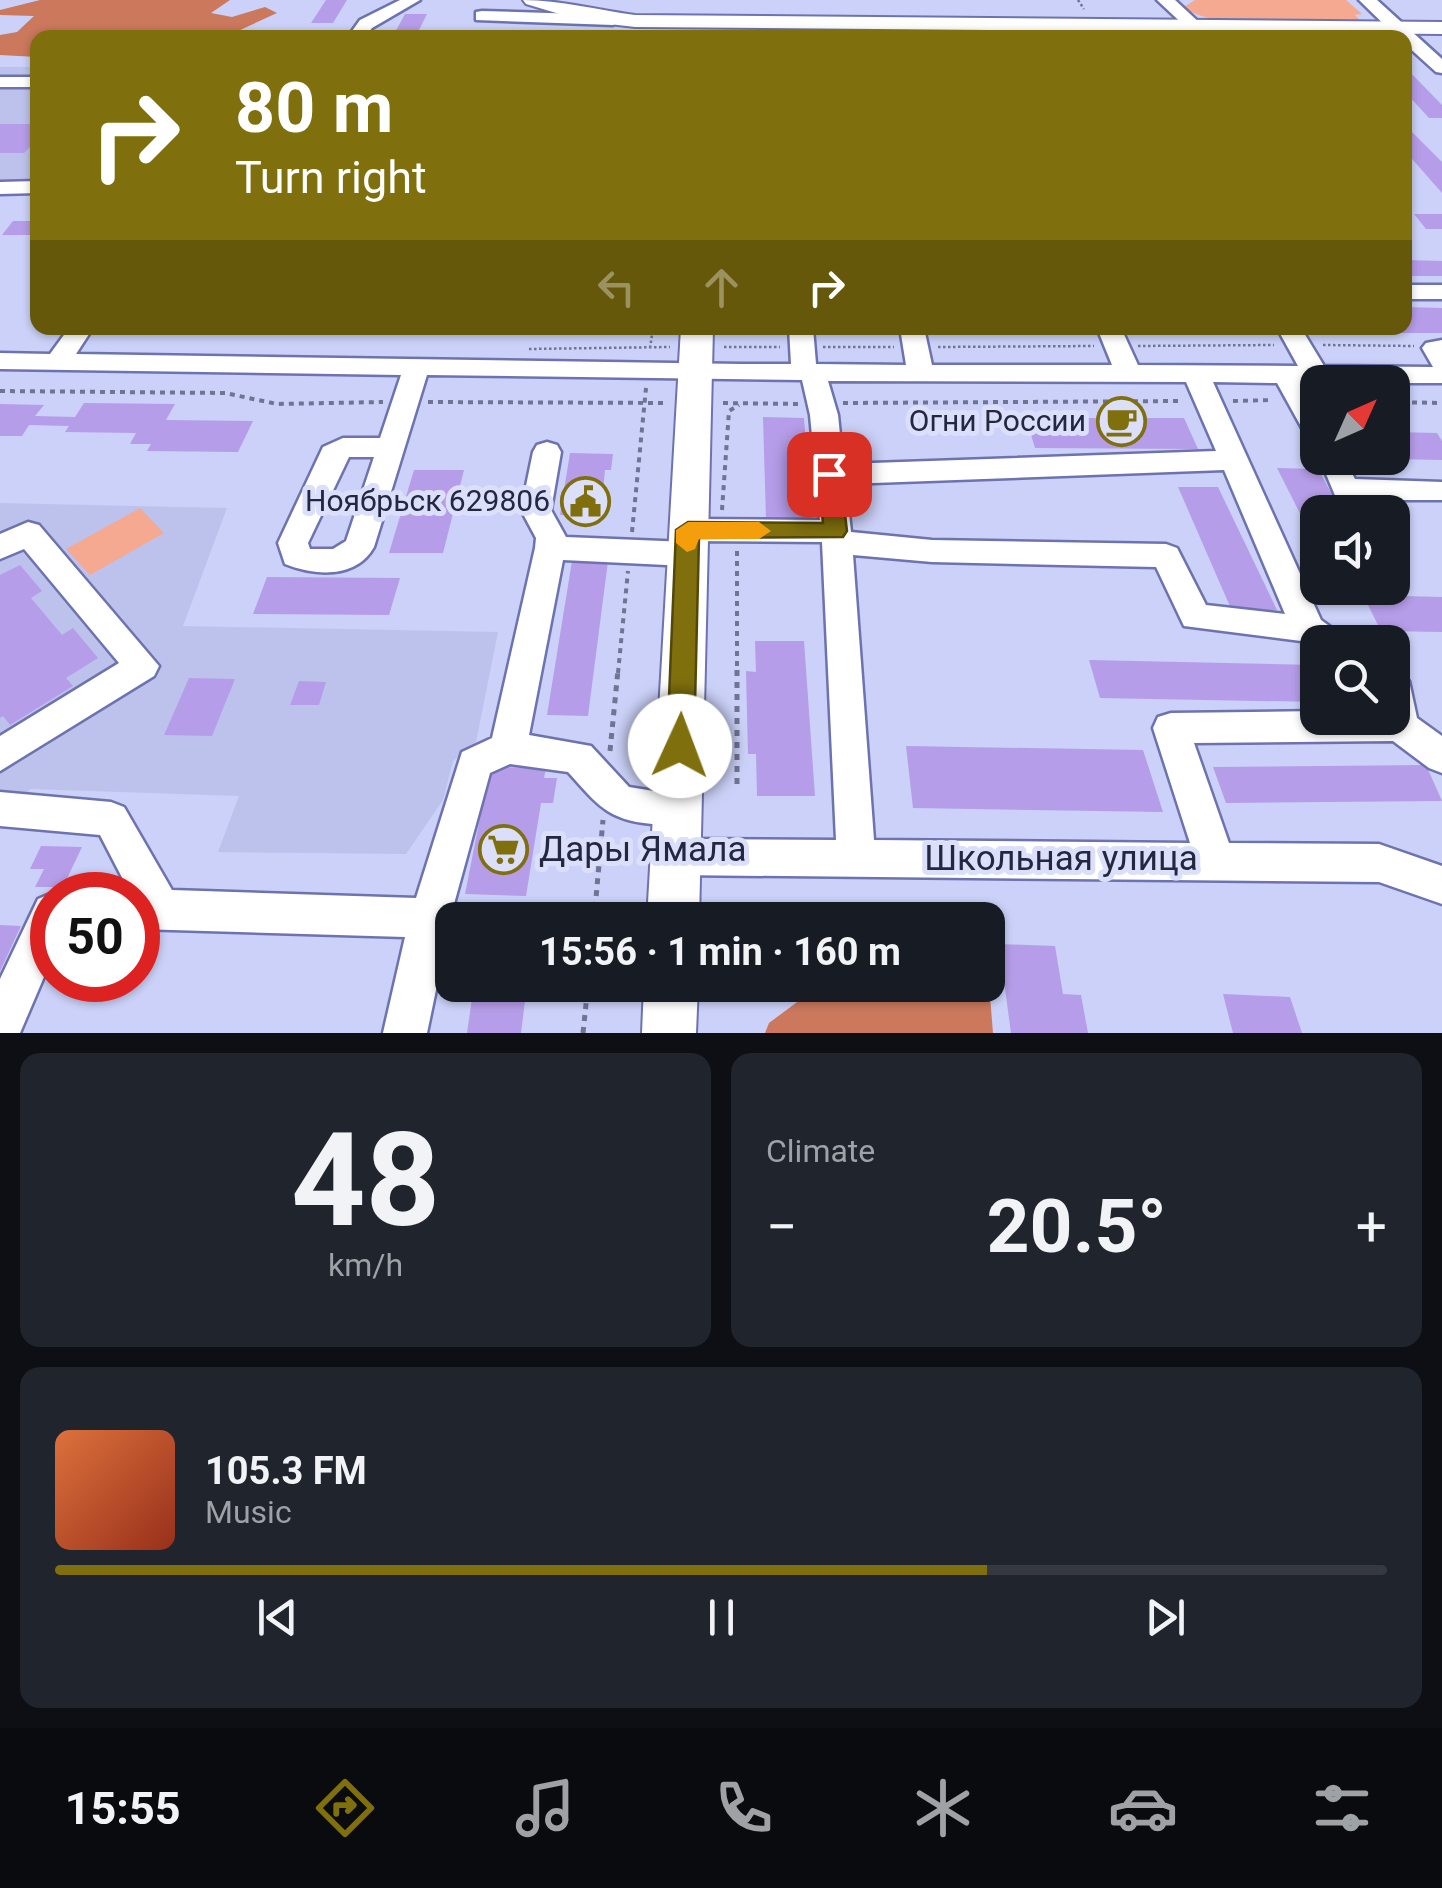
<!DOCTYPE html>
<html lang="en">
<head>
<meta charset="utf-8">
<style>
	:root { --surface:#171b24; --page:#20242c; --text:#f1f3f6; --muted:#9ea1a6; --line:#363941; --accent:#7f6f0d }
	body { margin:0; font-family:Roboto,sans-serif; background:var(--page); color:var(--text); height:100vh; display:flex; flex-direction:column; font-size:38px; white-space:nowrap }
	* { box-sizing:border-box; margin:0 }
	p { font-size:32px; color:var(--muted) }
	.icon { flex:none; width:55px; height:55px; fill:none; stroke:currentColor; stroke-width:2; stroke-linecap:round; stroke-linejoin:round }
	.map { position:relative; height:1033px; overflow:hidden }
	.sheet { display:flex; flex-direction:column; gap:20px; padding:20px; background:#0d0f14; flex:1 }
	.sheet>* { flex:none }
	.hud { position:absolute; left:30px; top:30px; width:1382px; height:305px; border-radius:20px; box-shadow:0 2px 8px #0004; background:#7f6f0d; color:#fff; overflow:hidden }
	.needle { width:65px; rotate:45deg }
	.controls { position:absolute; left:1300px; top:365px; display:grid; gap:20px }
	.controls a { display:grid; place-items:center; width:110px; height:110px; border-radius:20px; background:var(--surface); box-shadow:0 2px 8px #0004; font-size:50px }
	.speed { position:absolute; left:30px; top:872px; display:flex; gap:20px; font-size:50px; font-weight:700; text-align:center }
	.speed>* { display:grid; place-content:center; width:130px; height:130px; border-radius:50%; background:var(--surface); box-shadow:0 2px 8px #0004; line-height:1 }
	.speed .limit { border:15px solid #d22; background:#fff; color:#111 }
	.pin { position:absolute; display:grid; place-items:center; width:85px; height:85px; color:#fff; margin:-42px; border-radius:20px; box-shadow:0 5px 15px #0006 }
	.me { position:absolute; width:110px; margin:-55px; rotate:2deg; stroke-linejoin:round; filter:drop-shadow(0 0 8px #0008) }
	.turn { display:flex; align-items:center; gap:35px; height:210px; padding:0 40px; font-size:45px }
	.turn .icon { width:130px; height:130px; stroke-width:2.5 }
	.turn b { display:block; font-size:70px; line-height:85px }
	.lanes { display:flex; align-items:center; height:95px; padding:0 40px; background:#0003; justify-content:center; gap:50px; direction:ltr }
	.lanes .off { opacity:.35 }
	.big { font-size:75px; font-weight:700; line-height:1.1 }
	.sheet .tile { flex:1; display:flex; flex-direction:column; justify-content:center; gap:15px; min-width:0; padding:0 35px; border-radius:20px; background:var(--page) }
	.sheet .dial { align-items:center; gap:0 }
	.dial b { font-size:130px; line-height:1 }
	.song { display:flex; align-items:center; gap:30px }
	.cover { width:120px; height:120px; border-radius:15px; background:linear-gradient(135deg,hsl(20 70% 55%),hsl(10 70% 35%)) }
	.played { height:10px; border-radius:5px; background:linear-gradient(90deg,var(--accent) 70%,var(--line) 70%) }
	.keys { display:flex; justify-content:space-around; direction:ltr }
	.heat { display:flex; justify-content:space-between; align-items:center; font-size:55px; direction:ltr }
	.sheet .tiles { flex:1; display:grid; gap:20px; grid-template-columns:1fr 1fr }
	.tile:last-child { grid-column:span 2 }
	.trip { position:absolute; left:435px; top:902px; width:570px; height:100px; border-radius:20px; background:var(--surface); box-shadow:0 2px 8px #0004; font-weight:700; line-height:100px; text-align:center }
	.dock { display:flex; height:160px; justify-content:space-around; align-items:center; background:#090b0e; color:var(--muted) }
	.dock .icon { width:70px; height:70px }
	.dock .active { color:var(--accent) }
	.dock b { font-size:45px; color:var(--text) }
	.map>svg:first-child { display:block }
</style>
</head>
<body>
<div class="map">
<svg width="1442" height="1033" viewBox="0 0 1442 1033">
	<rect width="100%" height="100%" fill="#cbd1f8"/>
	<path fill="#bdc2ec" d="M0 67H37L38 179 34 183H0Z
		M0 503 227 508 183 626 498 632 476 742 453 761 443 800 406 854 218 852 239 796 30 789 8 824H0Z"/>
	<path fill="#f5a990" d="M1195 0H1346L1362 14 1355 15 1362 22C1320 21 1215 33 1184 7Z
		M140 508 164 533 90 575 66 549Z"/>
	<path fill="#cb785d" d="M40 0H230L211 13 232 17 265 7 277 13 225 37 38 38 37 57 0 55V35L17 32 34 16 0 15V10Z
		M988 971 993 1033H765L769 1023 820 985H988Z"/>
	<path fill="#b69de9" d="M326 0H347L333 23H311Z
		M405 14H427L415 38H392Z
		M1405 67 1442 105V118H1429L1405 92Z
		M0 124H38V139L24 153H0Z
		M1405 125 1442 162V193L1405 151Z
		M1414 214H1442V229H1426Z
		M13 221H38V235H2Z
		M1405 260 1442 261V276H1405Z
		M1405 307 1442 308V333H1399L1395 328H1405Z
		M84 403 175 404 166 420 253 421 238 452 147 451 151 444H130L136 433 65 432 69 426 29 425 22 436H0V404L44 405 35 416 75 417Z
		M763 417 804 418 812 520 766 519Z
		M1026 418H1184L1198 449 1035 448Z
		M1392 432 1437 433 1442 441V460L1392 459Z
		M570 453 613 454 611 470H605L602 500H608L606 516 560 515Z
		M1277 468 1318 469 1342 512H1318V549Z
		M414 470H464L443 553H389Z
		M1178 487H1218L1277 610 1232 611Z
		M572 561H608L588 716 547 715Z
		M20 565 42 591 31 598 62 635 73 628 98 658 66 678 73 686 10 725 3 716 0 718V575Z
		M267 577 400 578 389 615 253 614Z
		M1363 595 1442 597V632L1381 631Z
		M755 641H804L815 796H757L756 754H748L746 671 756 672Z
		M1089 660 1316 665 1318 702 1100 698Z
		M189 678 235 679 212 736 164 735Z
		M299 681 326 682 319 705H290Z
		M906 746 1143 750 1163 812 913 808Z
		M1426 765 1442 801 1226 803 1213 767Z
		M490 767 546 768 544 778H557L553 803H541L526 896 465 894Z
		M41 846 82 847 63 887H35L44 869H30Z
		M0 925 21 926 0 971Z
		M999 944 1055 946 1063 994 1081 995 1088 1033H1011Z
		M474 985H527L521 1033H467Z
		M1223 994 1290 997 1302 1033H1233Z"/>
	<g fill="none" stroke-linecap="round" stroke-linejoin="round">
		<defs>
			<path id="minor" d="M400 0H420L372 28 364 38H347L360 20Z
				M1157 0H1175L1203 26 1189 30Z
				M1359 0H1377L1442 59V73L1436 72 1405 44V38H1398Z
				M482 11 613 15 621 20 613 25 476 20V12Z
				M0 77H38V87H0Z
				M38 181V193L0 194V182Z
				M1405 285H1442V299H1405Z
				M69 328H93L76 354 741 364H791L789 328H813L816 364 906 365 900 328H924L932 365H1112L1097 328H1121L1138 365 1298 366 1277 328H1301L1324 366 1433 367 1422 348 1426 343 1442 340V383H1304L1318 407V441L1308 439 1277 383 1213 382 1321 620 1339 633 1344 642H1318V652L1301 641 1184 626 1156 567 932 562 853 555 874 840 1190 843 1153 728 1158 717 1171 713 1318 711V718H1392V674L1409 681 1417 718 1442 736V773L1429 768 1393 741 1194 743 1229 843 1379 844 1442 866V904L1379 882 676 875 662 870 656 857 662 844 676 839 836 840 822 542 688 541 677 538 673 530 677 522 688 519 820 520 810 415 802 380 427 375 374 547C356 579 315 576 285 564L278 543 323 447 343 438H380L401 375 0 369V353L50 354ZM828 381 1186 382 1216 451 843 464 838 415ZM349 457H374L346 541 333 549H310L308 543ZM1224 470 1285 614 1206 605 1177 548 1166 544 932 540 851 532 846 484Z
				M547 442 557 445 561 452 551 510 566 537 687 542 698 546 703 554 698 562 687 566 563 560 529 735 591 746 629 787 691 797 697 809 691 821C677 826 667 825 652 824 607 820 597 804 568 772L510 764 490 773 454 904 466 909 471 920H452V943L446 942 427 1033H383L405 937 138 929V895H124L130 893 100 835 0 826V792L111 802 124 807 172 890 416 898 462 752 492 738 535 548 536 538 521 510 533 452 537 445Z
				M1318 455 1344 458 1355 479 1442 482V500H1366L1372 512H1342Z
				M28 522 39 525 159 666 154 676 0 771V736L119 663 24 549 0 559V534Z
				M52 893 57 895H52V958L20 1033H0V979L38 899Z"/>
			<path id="major" d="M523 0C561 0 597 10 635 15L1442 22V34L635 27 583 21 526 4Z
				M681 328H713L699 920H647Z
				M644 985H698L696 1033H642Z"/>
		</defs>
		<use href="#minor" stroke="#6d73ae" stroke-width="5"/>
		<use href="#major" stroke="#6d73ae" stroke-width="4"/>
		<path stroke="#707493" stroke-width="2.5" stroke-dasharray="2.5 2.5" stroke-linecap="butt" d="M1078 0 1084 9
			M1323 345 1414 346
			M1138 346 1274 345
			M724 347H780
			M823 347H894
			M938 347 1094 346
			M650 348 653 328
			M529 349 670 347
			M646 391V387"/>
		<path stroke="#707493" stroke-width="4" stroke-dasharray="5 5" stroke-linecap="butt" d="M0 391 225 393 277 404 383 402
			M1233 401 1273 400
			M428 402 668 403
			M1392 402 1442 403
			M723 403 798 404
			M843 403 1183 401
			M722 510 729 411 739 405
			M632 532 646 388
			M737 551V673
			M618 673 628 571"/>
		<path stroke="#707493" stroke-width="5" stroke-dasharray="6 6" stroke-linecap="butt" d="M737 670V786
			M610 751 618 670
			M594 920 603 820
			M583 1033 588 985"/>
		<use href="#minor" fill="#fff" fill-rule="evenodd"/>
		<use href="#major" fill="#fff" fill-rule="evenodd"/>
	</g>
	<path fill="#7f6f0d" stroke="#534808" stroke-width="2.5" d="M829 466 840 474 847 531 843 537 699 538 694 746 690 755 680 758 671 755 667 746 676 530 688 522 823 523 818 474Z"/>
	<path fill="#f59e0b" d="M688 522H759L771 531 759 539H699L695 549 687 552 676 543V530Z"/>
	<defs>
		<symbol id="cafe-ring" viewBox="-11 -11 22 22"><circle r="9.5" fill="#dbdff9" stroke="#7f6f0d" stroke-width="1.5"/><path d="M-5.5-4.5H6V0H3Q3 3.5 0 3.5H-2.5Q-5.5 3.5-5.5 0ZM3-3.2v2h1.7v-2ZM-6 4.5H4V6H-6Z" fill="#7f6f0d"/></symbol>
		<symbol id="civic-ring" viewBox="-11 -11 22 22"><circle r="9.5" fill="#dbdff9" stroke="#7f6f0d" stroke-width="1.5"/><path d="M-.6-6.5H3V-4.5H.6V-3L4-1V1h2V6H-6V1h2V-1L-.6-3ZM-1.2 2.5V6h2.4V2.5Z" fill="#7f6f0d"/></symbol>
		<symbol id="supermarket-ring" viewBox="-11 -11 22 22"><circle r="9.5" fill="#dbdff9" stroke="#7f6f0d" stroke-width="1.5"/><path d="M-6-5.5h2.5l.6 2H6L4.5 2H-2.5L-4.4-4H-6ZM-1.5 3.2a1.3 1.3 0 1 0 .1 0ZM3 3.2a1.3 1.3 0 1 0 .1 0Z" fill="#7f6f0d"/></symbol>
	</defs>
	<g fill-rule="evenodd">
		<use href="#cafe-ring" x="1094" y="394" width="55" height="55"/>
		<use href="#civic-ring" x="558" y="474" width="55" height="55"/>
		<use href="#supermarket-ring" x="476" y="822" width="55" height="55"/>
	</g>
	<g text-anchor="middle" stroke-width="10" stroke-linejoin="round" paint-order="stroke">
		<g font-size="30" fill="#252740" stroke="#dbdff9" text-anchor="end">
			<text x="1086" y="431">Огни России</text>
			<text x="550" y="511">Ноябрьск 629806</text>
		</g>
		<g font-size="35" fill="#252740" stroke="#dbdff9" text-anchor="start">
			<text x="539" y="861">Дары Ямала</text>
		</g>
		<g font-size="35" fill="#252740" stroke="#dbdff9">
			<text x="1061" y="870">Школьная улица</text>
		</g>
	</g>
</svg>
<div class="controls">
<a><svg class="needle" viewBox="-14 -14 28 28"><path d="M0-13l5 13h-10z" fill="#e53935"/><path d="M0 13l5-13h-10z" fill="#9ea1a6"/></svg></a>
<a><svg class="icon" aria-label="sound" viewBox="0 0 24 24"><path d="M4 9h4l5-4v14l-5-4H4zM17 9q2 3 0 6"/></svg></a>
<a><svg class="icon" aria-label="search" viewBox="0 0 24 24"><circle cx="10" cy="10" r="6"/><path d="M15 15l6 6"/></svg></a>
</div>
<div class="speed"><div class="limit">50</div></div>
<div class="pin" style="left:829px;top:474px;background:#d93025"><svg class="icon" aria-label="arrive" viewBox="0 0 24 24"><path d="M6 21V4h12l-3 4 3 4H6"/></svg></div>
<svg class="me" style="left:680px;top:746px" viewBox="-20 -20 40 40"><circle r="19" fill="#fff"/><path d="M0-13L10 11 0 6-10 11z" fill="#7f6f0d"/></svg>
<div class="trip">15:56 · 1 min · 160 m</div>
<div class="hud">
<div class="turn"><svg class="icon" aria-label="right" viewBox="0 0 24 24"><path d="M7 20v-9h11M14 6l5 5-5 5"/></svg><div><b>80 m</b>Turn right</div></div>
<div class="lanes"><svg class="icon off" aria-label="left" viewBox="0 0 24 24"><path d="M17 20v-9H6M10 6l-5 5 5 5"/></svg><svg class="icon off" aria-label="ahead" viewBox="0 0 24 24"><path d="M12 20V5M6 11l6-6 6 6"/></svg><svg class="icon" aria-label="right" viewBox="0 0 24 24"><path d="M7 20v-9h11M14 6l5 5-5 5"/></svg></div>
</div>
</div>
<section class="sheet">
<div class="tiles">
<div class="tile dial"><b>48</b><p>km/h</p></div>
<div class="tile"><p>Climate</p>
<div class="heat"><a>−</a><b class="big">20.5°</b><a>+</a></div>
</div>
<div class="tile">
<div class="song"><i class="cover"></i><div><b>105.3 FM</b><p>Music</p></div></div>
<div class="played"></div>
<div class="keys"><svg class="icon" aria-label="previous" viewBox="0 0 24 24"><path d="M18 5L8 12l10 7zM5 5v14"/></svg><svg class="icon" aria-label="pause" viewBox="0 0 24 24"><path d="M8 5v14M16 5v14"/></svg><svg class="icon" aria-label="next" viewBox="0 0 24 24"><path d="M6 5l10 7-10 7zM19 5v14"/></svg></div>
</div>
</div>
</section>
<nav class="dock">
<b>15:55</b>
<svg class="icon active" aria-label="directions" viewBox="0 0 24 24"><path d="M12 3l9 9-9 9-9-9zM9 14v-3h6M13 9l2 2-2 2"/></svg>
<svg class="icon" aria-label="music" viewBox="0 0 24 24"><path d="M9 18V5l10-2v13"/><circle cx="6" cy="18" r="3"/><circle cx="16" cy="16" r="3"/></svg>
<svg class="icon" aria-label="phone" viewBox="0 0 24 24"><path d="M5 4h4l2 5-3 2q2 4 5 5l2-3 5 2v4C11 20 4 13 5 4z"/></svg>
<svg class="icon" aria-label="climate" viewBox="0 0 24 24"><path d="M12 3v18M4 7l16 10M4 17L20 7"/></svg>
<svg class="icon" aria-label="car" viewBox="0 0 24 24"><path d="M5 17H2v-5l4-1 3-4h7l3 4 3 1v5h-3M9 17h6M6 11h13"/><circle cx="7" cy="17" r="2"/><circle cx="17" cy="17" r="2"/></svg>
<svg class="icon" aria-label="filters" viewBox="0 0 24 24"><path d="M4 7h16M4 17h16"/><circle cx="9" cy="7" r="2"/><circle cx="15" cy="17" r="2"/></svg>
</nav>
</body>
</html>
